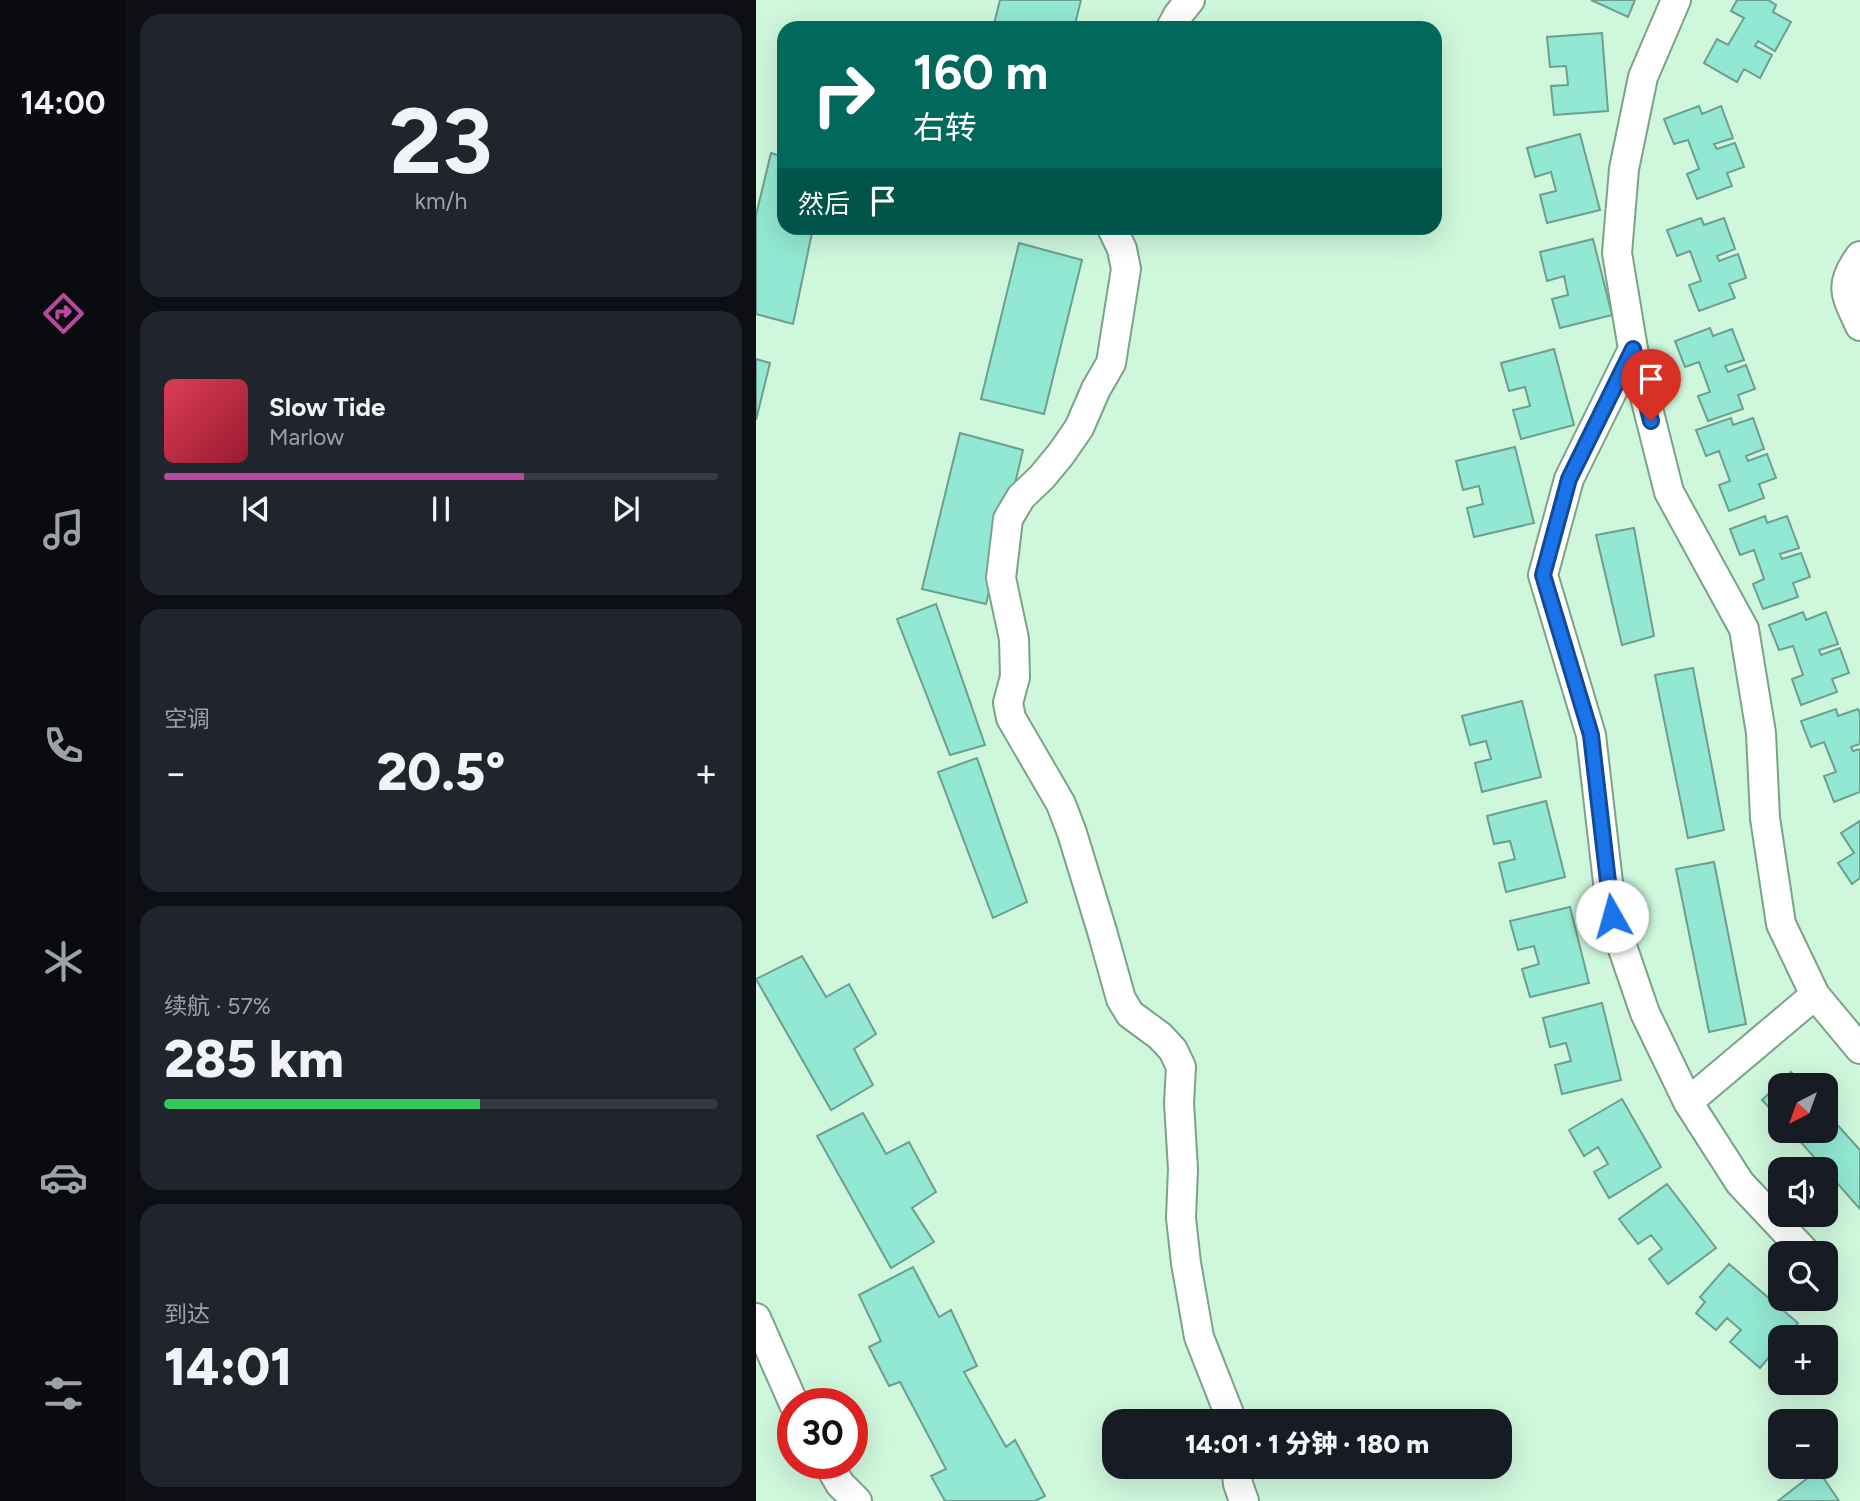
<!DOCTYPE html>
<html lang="zh">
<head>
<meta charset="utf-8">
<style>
	:root { --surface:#171b24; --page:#20242c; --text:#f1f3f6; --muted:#9ea1a6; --line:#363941; --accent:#b948a3 }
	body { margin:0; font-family:Figtree,"Noto Sans SC",sans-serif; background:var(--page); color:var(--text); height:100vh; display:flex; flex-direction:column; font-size:26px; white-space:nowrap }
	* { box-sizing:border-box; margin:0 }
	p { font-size:23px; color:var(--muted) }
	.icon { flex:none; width:38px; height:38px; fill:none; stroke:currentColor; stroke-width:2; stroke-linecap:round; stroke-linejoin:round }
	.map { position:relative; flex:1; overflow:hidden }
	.details { display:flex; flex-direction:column; gap:14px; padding:14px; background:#0d0f14; width:630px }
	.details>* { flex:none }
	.guide { position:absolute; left:21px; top:21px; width:665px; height:214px; border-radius:21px; box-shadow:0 7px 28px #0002; background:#00695c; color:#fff; overflow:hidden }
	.needle { width:46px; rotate:221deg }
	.controls { position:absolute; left:1012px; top:1073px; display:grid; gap:14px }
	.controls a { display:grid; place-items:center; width:70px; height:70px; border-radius:14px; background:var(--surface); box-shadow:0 7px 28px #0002; font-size:35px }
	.speed { position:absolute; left:21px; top:1388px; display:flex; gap:14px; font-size:35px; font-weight:700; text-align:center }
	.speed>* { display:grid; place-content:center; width:91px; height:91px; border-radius:50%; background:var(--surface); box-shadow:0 7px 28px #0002; line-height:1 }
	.speed .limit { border:10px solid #d22; background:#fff; color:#111 }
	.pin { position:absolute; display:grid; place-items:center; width:60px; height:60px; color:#fff; margin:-72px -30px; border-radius:50% 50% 50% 0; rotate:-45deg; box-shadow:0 0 7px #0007 }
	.pin .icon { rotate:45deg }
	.me { position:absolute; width:77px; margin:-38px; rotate:353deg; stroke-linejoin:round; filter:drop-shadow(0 0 5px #0008) }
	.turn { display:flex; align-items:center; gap:24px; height:147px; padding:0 21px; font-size:32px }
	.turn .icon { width:91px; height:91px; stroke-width:2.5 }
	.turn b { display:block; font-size:49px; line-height:60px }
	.then { display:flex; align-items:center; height:66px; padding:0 21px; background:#0003; gap:14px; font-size:26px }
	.big { font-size:52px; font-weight:800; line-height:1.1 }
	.details .card { flex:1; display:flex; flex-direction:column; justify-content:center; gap:10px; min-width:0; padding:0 24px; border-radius:21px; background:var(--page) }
	.details .dial { align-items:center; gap:0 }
	.dial b { font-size:91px; line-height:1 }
	.song { display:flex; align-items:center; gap:21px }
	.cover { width:84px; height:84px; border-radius:10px; background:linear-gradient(135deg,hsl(350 70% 55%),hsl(350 70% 35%)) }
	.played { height:7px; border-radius:4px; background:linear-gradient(90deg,var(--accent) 65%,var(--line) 65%) }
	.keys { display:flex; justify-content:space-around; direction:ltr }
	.heat { display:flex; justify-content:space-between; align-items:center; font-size:38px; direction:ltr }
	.charge { height:10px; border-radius:5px; background:linear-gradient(90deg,#34c759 57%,var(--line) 0) }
	.trip { position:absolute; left:346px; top:1409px; width:410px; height:70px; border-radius:21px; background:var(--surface); box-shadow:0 7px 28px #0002; font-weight:800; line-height:70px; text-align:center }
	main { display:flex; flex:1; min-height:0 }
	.menu { display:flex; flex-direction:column; width:126px; justify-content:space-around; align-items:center; background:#090b0e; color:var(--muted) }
	.menu .icon { width:49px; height:49px }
	.menu .active { color:var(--accent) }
	.menu b { font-size:32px; color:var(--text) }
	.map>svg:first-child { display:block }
</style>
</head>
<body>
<main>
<nav class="menu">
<b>14:00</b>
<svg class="icon active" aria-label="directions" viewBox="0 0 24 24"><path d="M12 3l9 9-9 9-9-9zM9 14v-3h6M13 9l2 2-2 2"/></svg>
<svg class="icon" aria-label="music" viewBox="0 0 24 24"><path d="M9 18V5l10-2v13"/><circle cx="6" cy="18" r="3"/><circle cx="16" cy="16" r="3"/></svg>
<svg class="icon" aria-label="phone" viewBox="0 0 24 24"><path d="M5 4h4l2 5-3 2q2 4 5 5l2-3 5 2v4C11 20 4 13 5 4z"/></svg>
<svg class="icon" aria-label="climate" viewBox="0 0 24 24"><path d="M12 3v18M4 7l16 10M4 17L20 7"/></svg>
<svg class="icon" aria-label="car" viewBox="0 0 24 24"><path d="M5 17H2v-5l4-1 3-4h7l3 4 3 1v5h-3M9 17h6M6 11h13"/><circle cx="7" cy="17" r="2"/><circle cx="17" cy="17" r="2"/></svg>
<svg class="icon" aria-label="filters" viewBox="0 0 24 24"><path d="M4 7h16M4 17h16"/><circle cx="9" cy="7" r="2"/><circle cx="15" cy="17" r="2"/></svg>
</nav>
<section class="details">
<div class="card dial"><b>23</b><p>km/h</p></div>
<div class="card">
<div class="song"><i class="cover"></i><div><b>Slow Tide</b><p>Marlow</p></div></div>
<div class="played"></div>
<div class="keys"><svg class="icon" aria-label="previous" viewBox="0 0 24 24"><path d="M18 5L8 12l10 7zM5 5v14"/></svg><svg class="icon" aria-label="pause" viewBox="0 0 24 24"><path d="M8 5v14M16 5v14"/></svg><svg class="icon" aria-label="next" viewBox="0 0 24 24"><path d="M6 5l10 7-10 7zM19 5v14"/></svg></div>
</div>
<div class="card"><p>空调</p>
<div class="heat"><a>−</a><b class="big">20.5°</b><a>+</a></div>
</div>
<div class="card"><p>续航 · 57%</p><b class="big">285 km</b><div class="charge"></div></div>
<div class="card"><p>到达</p><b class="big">14:01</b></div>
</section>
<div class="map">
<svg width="1104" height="1501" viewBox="0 0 1104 1501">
	<rect width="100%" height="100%" fill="#cef7dc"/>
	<path fill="#92e8d2" stroke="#6e9e91" stroke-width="2" d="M244 0H325L318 28H237Z
		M835 0H879L872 17Z
		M981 0H1012L1020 5 1017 12 1035 22 1019 51 1002 41 999 46 1016 55 1004 78 988 69 981 82 948 63 961 39 972 45 988 18 975 11Z
		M846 33 852 111 798 115 795 86 812 85 810 66 794 67 791 37Z
		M943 106 946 114 965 106 977 138 958 144 961 149 979 143 988 167 971 173 976 186 941 199 931 174 943 169 932 140 918 144 908 119Z
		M824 134 844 210 791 223 784 195 800 191 795 172 779 177 771 148Z
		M15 153 28 157V228H57L37 324 0 314V215Z
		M945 218 948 225 968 218 979 249 961 256 963 261 982 254 990 278 973 284 979 298 943 311 933 285 945 281 934 251 921 256 911 230Z
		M837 239 856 315 804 328 796 299 812 295 808 276 791 281 784 252Z
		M263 243 326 260 288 414 225 399Z
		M954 328 957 336 976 329 988 360 969 366 972 372 990 365 999 389 982 395 987 409 952 421 942 396 954 392 943 362 929 367 919 341Z
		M798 349 818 425 765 439 757 410 774 406 769 387 753 391 745 363Z
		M0 359 14 363 0 420Z
		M975 418 977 425 997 418 1008 449 990 456 992 461 1011 454 1020 478 1003 484 1008 498 973 511 963 485 974 481 963 451 950 456 940 430Z
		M204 433 267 450 230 604 166 589Z
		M759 447 778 523 718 537 711 508 727 504 723 486 707 490 700 461Z
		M1009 516 1011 523 1031 516 1043 548 1024 554 1026 559 1045 553 1054 577 1037 583 1042 597 1007 609 997 584 1008 579 998 550 984 555 974 529Z
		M878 528 898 636 866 645 840 535Z
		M180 604 229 745 194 755 141 619Z
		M1047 612 1050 620 1070 612 1082 644 1063 650 1065 655 1084 648 1093 673 1076 679 1081 692 1045 705 1036 679 1047 675 1037 646 1023 650 1013 625Z
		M937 668 968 830 932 838 899 675Z
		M766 701 785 777 726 792 719 763 735 759 730 741 714 745 706 716Z
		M1080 709 1082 716 1102 709 1104 714V744L1095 747 1097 751 1104 749V792L1078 802 1068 776 1080 772 1068 742 1055 747 1045 721Z
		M221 758 271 902 237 918 182 772Z
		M790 801 809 877 750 892 743 863 759 859 754 841 738 844 731 816Z
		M1104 821V878L1096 884 1082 863 1098 853 1085 833Z
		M958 862 990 1024 953 1032 920 869Z
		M814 907 833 983 774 997 766 969 783 964 778 946 762 950 754 921Z
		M46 956 70 997 93 984 120 1034 98 1049 117 1085 75 1110 0 979Z
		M846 1003 865 1080 806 1094 799 1065 815 1061 810 1043 794 1047 787 1018Z
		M1035 1072 1047 1085H1024V1119L1006 1100Z
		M866 1099 905 1167 853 1198 838 1172 852 1164 842 1147 828 1156 813 1130Z
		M1069 1111 1104 1150V1209L1034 1130H1069Z
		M107 1113 130 1154 153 1142 180 1192 156 1208 178 1242 135 1268 61 1136Z
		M911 1184 960 1248 912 1284 893 1259 906 1249 895 1235 882 1244 863 1219Z
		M973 1264 1042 1323 1030 1337H1024V1344L1004 1368 974 1342 985 1330 971 1318 960 1330 940 1313 949 1302 944 1297Z
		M157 1267 183 1317 195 1310 221 1366 208 1372 250 1447 259 1440 289 1496 279 1501H189L175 1476 190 1469 144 1382 133 1386 113 1347 125 1341 103 1295Z
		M1062 1470 1083 1501H1022Z"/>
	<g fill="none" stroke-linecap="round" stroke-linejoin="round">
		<defs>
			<path id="street" d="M920 0 887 77 868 169 861 253 877 349 913 492 988 629 1005 733 1009 818 1025 924 1059 995 1104 1049
				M415 28 422 15 434 0
				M356 228 366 249 370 269 355 363 340 389 323 428 305 454 286 477 265 497 252 519 245 578 258 639 259 677 252 703 255 718 305 804 316 833 346 931 365 999 374 1014 404 1036 417 1050 425 1067 423 1103 427 1169 425 1218 430 1263 443 1337 476 1421
				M1104 256C1082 286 1090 295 1104 326
				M877 349 813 479 787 575 835 735 856 917 889 1013 932 1102 984 1183 1050 1253
				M932 1102 1059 995
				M0 1318 38 1404
				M72 1463 84 1484 101 1501
				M480 1466 482 1484 488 1501"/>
		</defs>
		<use href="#street" stroke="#7ca289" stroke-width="32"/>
		<use href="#street" stroke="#fff" stroke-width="28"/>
	</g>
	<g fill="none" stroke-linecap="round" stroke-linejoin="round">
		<defs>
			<path id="route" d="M856 916 835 735 787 575 813 479 877 349 895 421"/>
		</defs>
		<use href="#route" stroke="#114b97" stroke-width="18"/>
		<use href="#route" stroke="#1a73e8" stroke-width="12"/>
	</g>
</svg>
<div class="controls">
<a><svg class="needle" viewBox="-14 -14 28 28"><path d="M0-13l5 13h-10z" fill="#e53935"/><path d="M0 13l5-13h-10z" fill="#9ea1a6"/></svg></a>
<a><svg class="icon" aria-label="sound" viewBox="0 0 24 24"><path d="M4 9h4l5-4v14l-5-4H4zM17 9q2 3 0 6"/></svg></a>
<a><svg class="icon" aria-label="search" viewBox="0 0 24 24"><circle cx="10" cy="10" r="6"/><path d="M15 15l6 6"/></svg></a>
<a>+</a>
<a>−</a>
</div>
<div class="speed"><div class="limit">30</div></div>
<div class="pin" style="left:895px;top:421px;background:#d93025"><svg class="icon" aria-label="arrive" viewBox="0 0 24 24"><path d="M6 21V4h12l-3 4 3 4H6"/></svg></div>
<svg class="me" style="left:856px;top:916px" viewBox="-20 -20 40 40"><circle r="19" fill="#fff"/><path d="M0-13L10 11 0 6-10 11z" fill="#1a73e8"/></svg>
<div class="trip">14:01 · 1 分钟 · 180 m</div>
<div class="guide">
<div class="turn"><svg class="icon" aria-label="right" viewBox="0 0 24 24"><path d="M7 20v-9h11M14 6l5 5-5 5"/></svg><div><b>160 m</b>右转</div></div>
<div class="then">然后<svg class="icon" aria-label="arrive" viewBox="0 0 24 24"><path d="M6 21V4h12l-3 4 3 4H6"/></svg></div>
</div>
</div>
</main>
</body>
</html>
